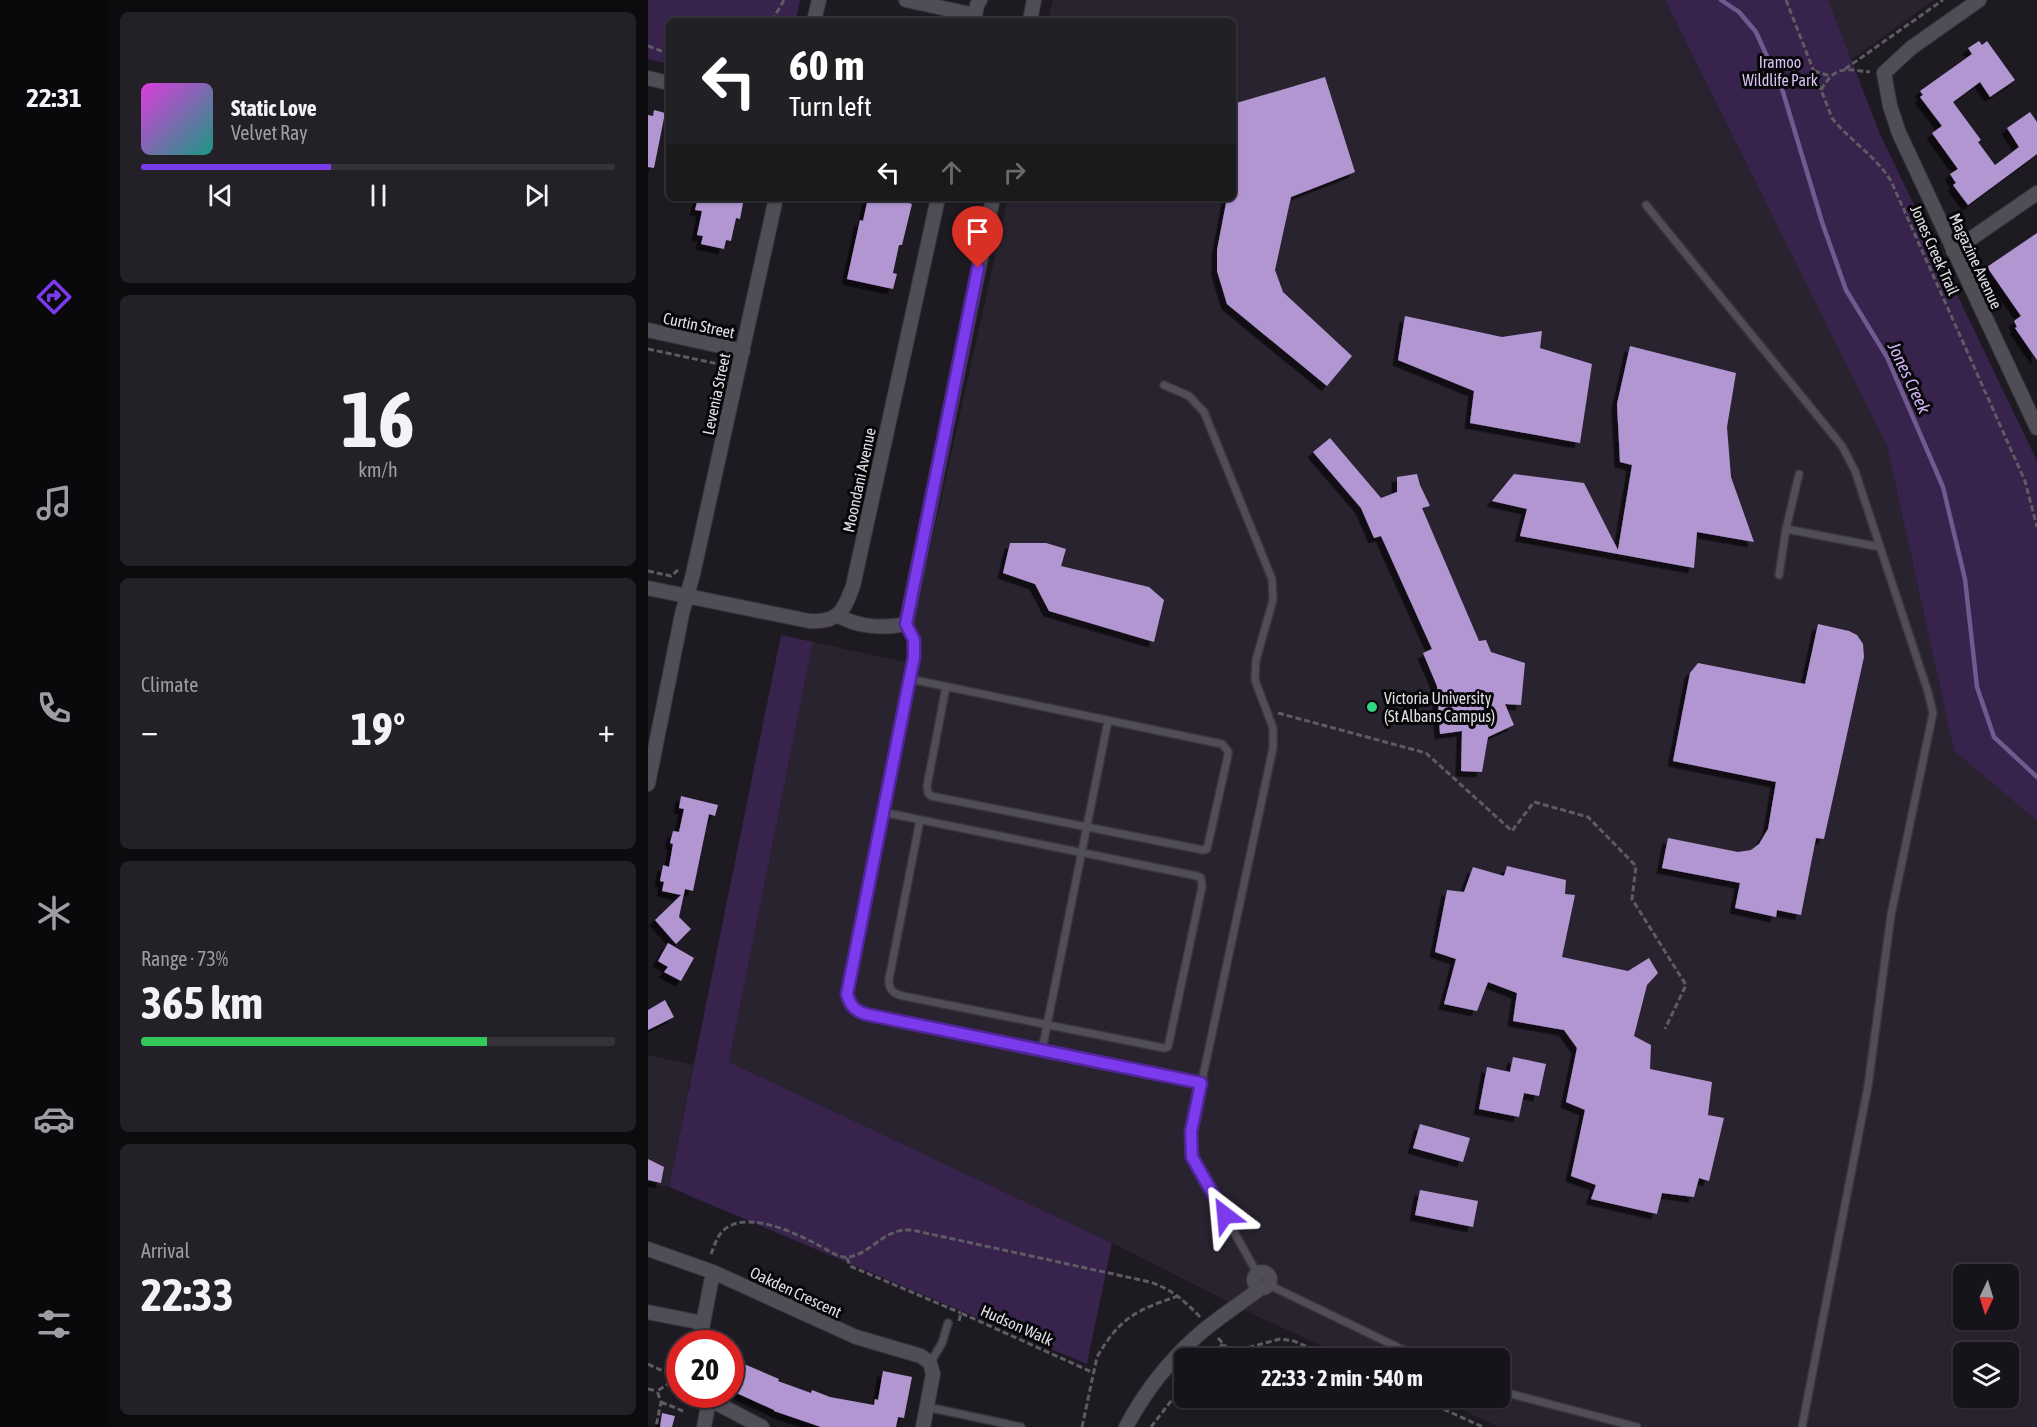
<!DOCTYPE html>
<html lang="en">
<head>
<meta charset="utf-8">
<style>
	:root { --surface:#16141a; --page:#232127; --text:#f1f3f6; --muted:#9e9ea2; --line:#353339; --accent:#7c3aed }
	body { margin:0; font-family:"Asap Condensed",sans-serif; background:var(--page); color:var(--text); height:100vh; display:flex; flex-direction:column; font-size:22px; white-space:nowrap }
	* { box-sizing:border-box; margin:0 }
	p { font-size:20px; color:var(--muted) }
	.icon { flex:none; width:33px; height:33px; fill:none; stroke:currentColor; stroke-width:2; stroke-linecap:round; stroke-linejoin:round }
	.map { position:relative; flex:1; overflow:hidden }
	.details { display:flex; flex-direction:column; gap:12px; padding:12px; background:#0c0b0e; width:540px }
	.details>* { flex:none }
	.guide { position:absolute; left:18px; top:18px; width:570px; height:183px; border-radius:9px; box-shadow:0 2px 4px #0004,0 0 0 2px var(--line); background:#202124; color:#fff; overflow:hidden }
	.needle { width:39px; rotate:184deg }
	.buttons { position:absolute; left:1305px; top:1264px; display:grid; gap:12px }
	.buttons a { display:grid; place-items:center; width:66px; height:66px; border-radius:9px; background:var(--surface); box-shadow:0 2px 4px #0004,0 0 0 2px var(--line); font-size:30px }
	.speed { position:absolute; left:18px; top:1330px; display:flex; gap:12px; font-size:30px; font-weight:700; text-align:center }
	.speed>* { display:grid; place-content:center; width:78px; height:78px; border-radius:50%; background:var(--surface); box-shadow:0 2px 4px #0004,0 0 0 2px var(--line); line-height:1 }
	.speed .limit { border:9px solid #d22; background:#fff; color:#111 }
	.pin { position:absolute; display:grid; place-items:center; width:51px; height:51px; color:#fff; margin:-62px -26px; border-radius:50% 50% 50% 0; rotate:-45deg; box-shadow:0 0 6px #0007 }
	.pin .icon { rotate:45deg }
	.me { position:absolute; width:66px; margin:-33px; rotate:331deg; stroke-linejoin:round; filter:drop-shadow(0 0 4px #0008) }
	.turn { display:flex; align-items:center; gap:21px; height:126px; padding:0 24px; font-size:27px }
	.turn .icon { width:78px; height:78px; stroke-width:2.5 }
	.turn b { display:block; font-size:42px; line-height:51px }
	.lanes { display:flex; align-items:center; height:57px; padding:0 24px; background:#0003; justify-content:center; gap:30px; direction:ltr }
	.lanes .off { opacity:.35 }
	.big { font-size:45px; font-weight:700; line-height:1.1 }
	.details .tile { flex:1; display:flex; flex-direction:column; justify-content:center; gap:9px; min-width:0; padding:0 21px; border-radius:9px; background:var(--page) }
	.details .dial { align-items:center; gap:0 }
	.dial b { font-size:78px; line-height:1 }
	.song { display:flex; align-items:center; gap:18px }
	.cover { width:72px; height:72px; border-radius:9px; background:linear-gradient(135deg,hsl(300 70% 55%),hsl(170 70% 35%)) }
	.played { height:6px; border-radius:3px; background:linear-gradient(90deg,var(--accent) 40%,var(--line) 40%) }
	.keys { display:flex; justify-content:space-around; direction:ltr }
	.heat { display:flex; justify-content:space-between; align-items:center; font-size:33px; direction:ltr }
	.charge { height:9px; border-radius:4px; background:linear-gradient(90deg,#34c759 73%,var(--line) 0) }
	.trip { position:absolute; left:526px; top:1348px; width:336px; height:60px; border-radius:9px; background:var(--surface); box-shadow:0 2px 4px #0004,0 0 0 2px var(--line); font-weight:700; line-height:60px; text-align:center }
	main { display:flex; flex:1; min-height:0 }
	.tabs { display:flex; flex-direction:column; width:108px; justify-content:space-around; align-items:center; background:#09080a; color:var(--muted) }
	.tabs .icon { width:42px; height:42px }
	.tabs .current { color:var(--accent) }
	.tabs b { font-size:27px; color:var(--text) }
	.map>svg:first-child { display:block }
</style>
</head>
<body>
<main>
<nav class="tabs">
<b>22:31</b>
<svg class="icon current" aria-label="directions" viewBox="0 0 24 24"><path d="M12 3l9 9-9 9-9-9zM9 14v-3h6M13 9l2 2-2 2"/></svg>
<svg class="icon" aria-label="music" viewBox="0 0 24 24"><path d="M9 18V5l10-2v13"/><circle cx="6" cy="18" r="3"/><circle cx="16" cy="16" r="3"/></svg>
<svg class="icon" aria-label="phone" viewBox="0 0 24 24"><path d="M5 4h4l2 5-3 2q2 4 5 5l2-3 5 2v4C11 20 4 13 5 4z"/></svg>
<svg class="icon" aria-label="climate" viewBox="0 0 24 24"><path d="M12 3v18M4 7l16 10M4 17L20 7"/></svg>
<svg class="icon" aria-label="car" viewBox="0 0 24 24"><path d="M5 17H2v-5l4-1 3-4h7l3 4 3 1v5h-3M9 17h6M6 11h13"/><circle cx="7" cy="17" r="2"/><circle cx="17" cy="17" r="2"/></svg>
<svg class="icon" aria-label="filters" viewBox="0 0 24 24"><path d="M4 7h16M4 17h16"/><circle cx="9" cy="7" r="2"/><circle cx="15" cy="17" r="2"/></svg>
</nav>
<section class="details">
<div class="tile">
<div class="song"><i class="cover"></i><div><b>Static Love</b><p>Velvet Ray</p></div></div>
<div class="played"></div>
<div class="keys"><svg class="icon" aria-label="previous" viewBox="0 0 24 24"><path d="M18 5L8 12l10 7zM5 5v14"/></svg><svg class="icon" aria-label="pause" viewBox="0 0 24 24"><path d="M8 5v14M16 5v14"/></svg><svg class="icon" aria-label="next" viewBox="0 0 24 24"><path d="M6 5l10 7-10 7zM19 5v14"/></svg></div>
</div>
<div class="tile dial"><b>16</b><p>km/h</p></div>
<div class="tile"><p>Climate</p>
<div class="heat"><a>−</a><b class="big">19°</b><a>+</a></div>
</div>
<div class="tile"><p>Range · 73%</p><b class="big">365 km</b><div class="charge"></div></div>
<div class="tile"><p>Arrival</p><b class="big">22:33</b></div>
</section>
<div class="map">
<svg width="1389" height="1427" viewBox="0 0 1389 1427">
	<defs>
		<filter id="shadow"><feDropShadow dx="-5.5" dy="5.5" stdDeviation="0" flood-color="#0009"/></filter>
	</defs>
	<rect width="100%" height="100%" fill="#1d1a22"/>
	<path fill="#292330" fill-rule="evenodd" d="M405 0H1017L1239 446 1306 751 1389 821V1427H851L788 1398H852V1359H703L613 1318 464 1243 81 1062 165 642 257 662 360 198H585V21H400ZM1316 1275H1360V1320H1316ZM1316 1353H1360V1398H1316Z
		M1180 0H1286L1203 60Z
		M0 1055 45 1065 21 1187 0 1183Z"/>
	<path fill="#37234c" d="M0 0H152L148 21H21V64L0 59Z
		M1017 0H1180L1232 134 1389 461V821L1306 751 1239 446Z
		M133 635 165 642 81 1062 464 1243 439 1364 21 1187Z"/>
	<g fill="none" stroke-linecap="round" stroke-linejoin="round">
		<path stroke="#725990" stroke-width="4.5" d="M1073 0 1091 12 1108 32 1135 92 1174 222 1198 290 1239 357 1295 487 1317 579 1329 687 1346 737 1389 777"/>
	</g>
	<path fill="#b196d2" filter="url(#shadow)" d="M1331 41 1334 45 1339 41 1367 80 1342 97 1332 82 1305 102 1333 140 1330 142 1347 165 1371 147 1359 128 1382 112 1389 122V154L1320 205 1305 185 1308 183 1302 174 1310 169 1284 133 1294 126 1272 97 1275 95 1272 91 1324 54 1320 48Z
		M677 77 707 172 643 197 627 270 635 292 704 356 679 386 579 304 569 271V250L579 198H585V170L587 160 585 149V104Z
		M6 110 17 113 6 168 0 167V115L5 116Z
		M50 198H96L92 219 88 218 83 241 78 240 76 249 53 244 55 236 49 235 54 211 47 210Z
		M220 198H259L258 202 264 204 254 245H251L245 273 249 274 245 289 199 279 212 220 215 221Z
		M1389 233V360L1367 328 1369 327 1366 321 1373 316 1339 267Z
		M757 316 854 337 894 331 892 348 944 364 932 443 822 423 826 391 750 360Z
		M982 346 1088 373 1079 427 1083 477 1106 542 1049 532 1046 568 872 536 879 509 844 501 866 474 936 483 970 550 984 465 972 462 969 404Z
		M682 438 733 498 749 492V477L769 474 772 485 782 506 774 508 831 641 838 640 843 652 877 663 873 705 857 704 866 725 840 737 834 772 813 771 814 731 792 734 789 686 775 653 784 649 733 536 726 538 713 508 665 452Z
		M362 543H398L418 549 413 566 501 587 516 600 506 642 401 611 387 584 355 573Z
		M1170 624 1201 631 1209 635 1215 644 1216 657 1176 839 1168 838 1153 915 1129 910 1128 917 1087 908 1092 883 1014 868 1020 838 1090 852 1103 850 1111 844 1120 829 1128 782 1025 761 1042 673 1050 663 1157 684Z
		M33 796 70 805 67 816 61 814 45 891 37 889 31 917 43 929 28 944 7 920 33 895 14 891 16 882 12 881 15 865 21 867 25 844 22 843 25 831 31 832 36 809 31 808Z
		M859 866 918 880 917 894 927 895 914 957 980 971 1001 958 1010 973 999 985 986 1036 1003 1045 1002 1069 1064 1082 1060 1115 1076 1118 1061 1181 1051 1178 1046 1197 1014 1193 1009 1214 943 1199 948 1185 923 1176 937 1110 918 1102 929 1048 916 1030 865 1021 869 993 840 982 829 1011 796 1004 808 959 787 952 799 890 816 892 825 867 856 876Z
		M20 943 46 958 33 981 16 972 20 967 10 961Z
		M17 1000 26 1017 0 1030V1010Z
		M865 1057 898 1064 891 1096 876 1093 871 1117 831 1109 839 1067 862 1072Z
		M772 1124 822 1138 815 1162 765 1148Z
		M0 1159 16 1167 13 1183 0 1180Z
		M772 1190 830 1201 825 1227 767 1215Z
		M82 1358 131 1379 130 1381 163 1393 164 1390 182 1397 226 1405 227 1399 230 1400 235 1371 264 1377 256 1418 250 1417 248 1427H173L126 1411V1410L82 1390Z
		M14 1413 27 1416 24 1427H12Z"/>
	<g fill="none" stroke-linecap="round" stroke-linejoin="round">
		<defs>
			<path id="service" d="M998 205 1194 446 1207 471 1280 692 1285 713 1243 915 1220 1086 1154 1427
				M516 385 541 396 556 412 624 579 625 600 608 660 607 680 625 728V748L543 1132 544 1157 609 1273
				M1138 529 1151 474
				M1131 575 1138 529 1232 547
				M258 624 266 640V657L199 985C198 1000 203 1008 217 1014L553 1083
				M262 679 574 744 580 751V755L559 849 555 850 283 796 280 793 279 786 298 687
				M234 812 549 876 553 878 554 887 520 1047 516 1048 260 997C248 995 240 992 241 979L272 820
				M394 1050 460 721
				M621 1285 774 1359
				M282 1363 294 1343 300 1323
				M852 1391 989 1427
				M279 1407 373 1427"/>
			<path id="minor" d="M258 0 326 15
				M1331 0 1263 48 1236 73 1242 106 1251 133 1389 428
				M166 21 171 0
				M326 21 329 5 332 0
				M382 21 386 0
				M0 78 21 83
				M1305 251 1389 193
				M0 330 95 351
				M0 588 161 621C191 623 196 610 205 586L290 198
				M189 615C209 627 235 629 258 624L259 620 345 198
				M0 784 34 614 45 574 128 198
				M0 1249 65 1272 208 1337 273 1356 282 1363 285 1374 275 1427
				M606 1280a8 8 0 1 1 16 0a8 8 0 1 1-16 0Z
				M0 1312 55 1323
				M51 1344 65 1272
				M53 1395 114 1427
				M56 1427 61 1400
				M478 1427C496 1393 521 1361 549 1336 569 1318 592 1304 613 1288"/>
		</defs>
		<use href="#service" stroke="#38353b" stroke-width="10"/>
		<use href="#minor" stroke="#38353b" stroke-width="16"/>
		<path stroke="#5e5b62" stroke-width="3" stroke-dasharray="6 3" stroke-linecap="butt" d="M1138 0 1184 118C1202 141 1227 155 1243 181L1377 481 1389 527
			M124 21 136 0
			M0 46 21 54
			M1197 69 1295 0
			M1166 71 1182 76
			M1173 90C1188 65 1196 69 1222 72
			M0 349 75 365
			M61 428 75 362
			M0 571 23 576 30 570
			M630 713 778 753 864 831 886 802 940 817 988 866 984 899 1038 985 1017 1029
			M63 1254C66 1247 68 1239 73 1233 94 1207 148 1233 172 1246 180 1250 192 1259 201 1257 226 1252 235 1228 264 1230L502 1282C523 1289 536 1300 552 1317
			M199 1258 202 1266 313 1313
			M311 1321 313 1313 446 1373
			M570 1338 580 1349 587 1351 632 1339 646 1341 686 1359
			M559 1359 575 1344
			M0 1364 26 1376 25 1381 9 1391 13 1402 8 1427
			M0 1389 9 1391
			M771 1398 835 1427
			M13 1402 35 1411
			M434 1427 449 1357C472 1317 489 1310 530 1296
			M503 1427 537 1383"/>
		<use href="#service" stroke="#514d56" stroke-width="7"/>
		<use href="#minor" stroke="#514d56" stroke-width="14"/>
	</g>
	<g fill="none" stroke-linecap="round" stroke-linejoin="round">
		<defs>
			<path id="route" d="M330 268 258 624 266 640V657L199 994C202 1005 206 1010 217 1014L553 1083 543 1132 544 1157 577 1215"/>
		</defs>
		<use href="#route" stroke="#51269a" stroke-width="15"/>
		<use href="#route" stroke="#7c3aed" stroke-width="10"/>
	</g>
	<circle fill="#31d882" stroke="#070609" stroke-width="2" cx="724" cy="707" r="6"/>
	<g text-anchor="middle" stroke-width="6" stroke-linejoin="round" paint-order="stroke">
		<g font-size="16" fill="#dac4f5" stroke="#070609">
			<text x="1132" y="68">Iramoo<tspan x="1132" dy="18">Wildlife Park</tspan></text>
		</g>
		<g font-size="16" fill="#e2e0e5" stroke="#070609">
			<text transform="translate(1287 250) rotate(66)" y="6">Jones Creek Trail</text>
			<text transform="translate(1328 261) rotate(65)" y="6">Magazine Avenue</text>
			<text transform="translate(51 325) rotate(12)" y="6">Curtin Street</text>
			<text transform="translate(68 394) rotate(-78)" y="6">Levenia Street</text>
			<text transform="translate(211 480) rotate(-78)" y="6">Moondani Avenue</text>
			<text transform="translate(148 1292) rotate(25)" y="6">Oakden Crescent</text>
			<text transform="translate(369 1325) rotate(24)" y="6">Hudson Walk</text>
		</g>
		<g font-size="16" fill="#e2e0e5" stroke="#070609" text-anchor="start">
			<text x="736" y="704">Victoria University<tspan x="736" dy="18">(St Albans Campus)</tspan></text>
		</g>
		<g font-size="18" font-style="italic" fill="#d1b4f5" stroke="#070609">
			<text transform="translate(1261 378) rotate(65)" y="6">Jones Creek</text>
		</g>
	</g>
</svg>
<div class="buttons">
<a><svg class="needle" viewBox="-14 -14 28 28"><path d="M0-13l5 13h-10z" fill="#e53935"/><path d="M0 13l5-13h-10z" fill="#9e9ea2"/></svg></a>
<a><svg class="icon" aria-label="layers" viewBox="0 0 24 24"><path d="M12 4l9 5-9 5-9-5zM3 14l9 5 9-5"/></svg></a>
</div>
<div class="speed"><div class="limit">20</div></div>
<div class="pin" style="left:330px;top:268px;background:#d93025"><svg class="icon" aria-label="arrive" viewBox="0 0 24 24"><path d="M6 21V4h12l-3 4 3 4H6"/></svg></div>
<svg class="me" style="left:577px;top:1215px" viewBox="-20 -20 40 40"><path d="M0-17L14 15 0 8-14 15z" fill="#7c3aed" stroke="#fff" stroke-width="4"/></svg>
<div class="trip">22:33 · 2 min · 540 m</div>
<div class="guide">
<div class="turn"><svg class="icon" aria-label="left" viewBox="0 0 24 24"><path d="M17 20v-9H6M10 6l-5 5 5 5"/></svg><div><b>60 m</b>Turn left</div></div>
<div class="lanes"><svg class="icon" aria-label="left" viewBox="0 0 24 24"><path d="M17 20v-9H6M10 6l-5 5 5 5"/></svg><svg class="icon off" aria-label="ahead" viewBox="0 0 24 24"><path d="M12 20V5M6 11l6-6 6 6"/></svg><svg class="icon off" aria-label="right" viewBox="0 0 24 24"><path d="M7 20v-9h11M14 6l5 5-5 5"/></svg></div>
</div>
</div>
</main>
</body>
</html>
